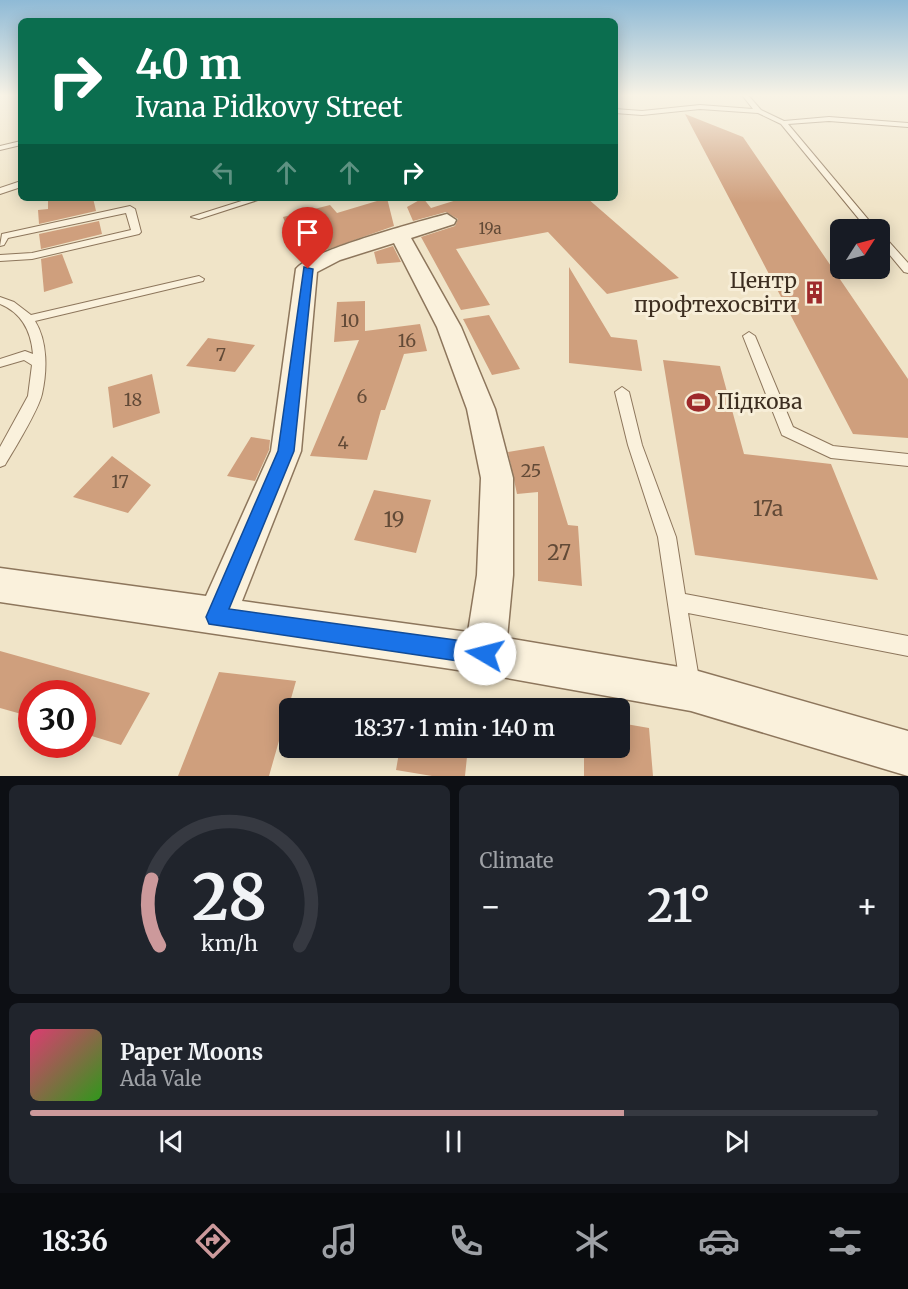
<!DOCTYPE html>
<html lang="en">
<head>
<meta charset="utf-8">
<style>
	:root { --surface:#171b24; --page:#20242c; --text:#f1f3f6; --muted:#9ea1a6; --line:#363941; --accent:#cc999b }
	body { margin:0; font-family:Merriweather,serif; background:var(--page); color:var(--text); height:100vh; display:flex; flex-direction:column; font-size:22px; white-space:nowrap }
	* { box-sizing:border-box; margin:0 }
	p { font-size:20px; color:var(--muted) }
	.icon { flex:none; width:33px; height:33px; fill:none; stroke:currentColor; stroke-width:2; stroke-linecap:round; stroke-linejoin:round }
	.map { position:relative; height:776px; overflow:hidden }
	.panel { display:flex; flex-direction:column; gap:9px; padding:9px; background:#0d0f14; flex:1 }
	.panel>* { flex:none }
	.guide { position:absolute; left:18px; top:18px; width:600px; height:183px; border-radius:9px; box-shadow:0 3px 15px #0003; background:#0b6e4f; color:#fff; overflow:hidden }
	.needle { width:39px; rotate:54deg }
	.controls { position:absolute; left:830px; top:219px; display:grid; gap:12px }
	.controls a { display:grid; place-items:center; width:60px; height:60px; border-radius:9px; background:var(--surface); box-shadow:0 3px 15px #0003; font-size:30px }
	.speed { position:absolute; left:18px; top:680px; display:flex; gap:12px; font-size:30px; font-weight:700; text-align:center }
	.speed>* { display:grid; place-content:center; width:78px; height:78px; border-radius:50%; background:var(--surface); box-shadow:0 3px 15px #0003; line-height:1 }
	.speed .limit { border:9px solid #d22; background:#fff; color:#111 }
	.pin { position:absolute; display:grid; place-items:center; width:51px; height:51px; color:#fff; margin:-62px -26px; border-radius:50% 50% 50% 0; rotate:-45deg; box-shadow:0 0 6px #0007 }
	.pin .icon { rotate:45deg }
	.me { position:absolute; width:66px; margin:-33px; rotate:278deg; stroke-linejoin:round; filter:drop-shadow(0 0 4px #0008) }
	.turn { display:flex; align-items:center; gap:21px; height:126px; padding:0 18px; font-size:27px }
	.turn .icon { width:78px; height:78px; stroke-width:2.5 }
	.turn b { display:block; font-size:42px; line-height:51px }
	.lanes { display:flex; align-items:center; height:57px; padding:0 18px; background:#0003; justify-content:center; gap:30px; direction:ltr }
	.lanes .off { opacity:.35 }
	.big { font-size:45px; font-weight:600; line-height:1.1 }
	.panel .widget { flex:1; display:flex; flex-direction:column; justify-content:center; gap:9px; min-width:0; padding:0 21px; border-radius:9px; background:var(--page) }
	.panel .dial { align-items:center; gap:0 }
	.dial svg { height:156px; overflow:visible; fill:none; stroke:var(--line); stroke-width:7; stroke-linecap:round; text-anchor:middle }
	.dial text { fill:var(--text); stroke:none }
	.song { display:flex; align-items:center; gap:18px }
	.cover { width:72px; height:72px; border-radius:9px; background:linear-gradient(135deg,hsl(340 70% 55%),hsl(110 70% 35%)) }
	.played { height:6px; border-radius:3px; background:linear-gradient(90deg,var(--accent) 70%,var(--line) 70%) }
	.keys { display:flex; justify-content:space-around; direction:ltr }
	.heat { display:flex; justify-content:space-between; align-items:center; font-size:33px; direction:ltr }
	.panel .tiles { flex:1; display:grid; gap:9px; grid-template-columns:1fr 1fr }
	.widget:last-child { grid-column:span 2 }
	.trip { position:absolute; left:279px; top:698px; width:351px; height:60px; border-radius:9px; background:var(--surface); box-shadow:0 3px 15px #0003; font-weight:600; line-height:60px; text-align:center }
	.tabs { display:flex; height:96px; justify-content:space-around; align-items:center; background:#090b0e; color:var(--muted) }
	.tabs .icon { width:42px; height:42px }
	.tabs .selected { color:var(--accent) }
	.tabs b { font-size:27px; color:var(--text) }
	.map>svg:first-child { display:block }
</style>
</head>
<body>
<div class="map">
<svg width="908" height="776" viewBox="0 0 908 776">
	<rect width="100%" height="100%" fill="#f0e4c8"/>
	<path fill="#cf9f7d" d="M685 114 743 137 908 379V438L853 434Z
		M48 198H93L96 211 39 224 38 210 48 209Z
		M387 198 394 226 329 249 297 255 283 217 330 205 337 213Z
		M423 198 431 208 463 198H587L679 278 607 294 548 232 456 249 490 305 461 310 421 237 455 226 458 219 446 212 413 221 407 207Z
		M99 221 102 234 41 249 39 234Z
		M393 246 401 262 377 264 374 252Z
		M62 254 73 283 44 292 41 259Z
		M569 267 611 337 637 340 642 371 569 363Z
		M365 301V331L420 324 427 351 404 354 385 410H381L367 460 310 456 359 340 334 342 337 302Z
		M489 315 520 369 492 375 463 319Z
		M208 338 255 345 235 372 186 366Z
		M663 360 720 366 744 454 831 464 878 580 695 555Z
		M152 374 160 413 113 428 108 387Z
		M251 437 270 440 269 450 255 481 227 476Z
		M544 446 568 525 578 526 582 586 538 581V492L517 494 508 452Z
		M112 456 151 485 128 513 73 497Z
		M374 490 431 500 416 553 354 540Z
		M0 651 82 674 150 693 121 745 82 733V693H32V717L0 708Z
		M219 672 296 681 269 776H178Z
		M620 723 649 728 653 776H584V747H620Z
		M400 747H468L465 776H432L396 770Z"/>
	<g fill="none" stroke-linecap="round" stroke-linejoin="round">
		<defs>
			<path id="service" d="M742 95H748L761 110 784 121 829 117 908 123V127L829 121 788 124 877 230H868L781 124 758 113 700 109 642 115 615 113V109L642 111 700 105 753 109Z
				M21 141V145L0 150V146Z
				M21 181V187L0 194V188Z
				M251 198H264L199 219 191 217Z
				M130 206 135 209 141 232 139 234 32 259 0 261V255L32 253 131 230 126 213 8 238 4 245 0 246 2 234Z
				M879 233 882 234 908 263V273L904 272 879 242Z
				M199 276 204 279 203 281 35 321C48 342 47 371 42 394 38 411 15 448 5 465L0 467V447L28 396 32 365 24 360 0 367V359L25 351 33 354C31 331 22 313 0 304V297L14 302 31 315Z
				M749 332 755 336 793 427 833 446 908 454V466L831 458 782 435 743 336Z
				M622 387 629 392 642 445 676 537 685 594 908 636V656L688 613 700 685 697 692 690 695 683 692 680 685 658 537 628 445 615 392Z"/>
			<path id="minor" d="M447 214 456 220 454 224 411 238 461 327 495 409 513 478V575L507 638 691 669 908 731V776L691 711 485 674 0 602V568L206 596 271 451 296 269C309 251 421 221 447 214ZM394 243 437 327 467 409 481 478 477 575 468 632 242 601 301 451 317 272 340 260Z"/>
		</defs>
		<use href="#service" stroke="#8d765c" stroke-width="2"/>
		<use href="#minor" stroke="#8d765c" stroke-width="3"/>
		<use href="#service" fill="#faf1dc" fill-rule="evenodd"/>
		<use href="#minor" fill="#faf1dc" fill-rule="evenodd"/>
	</g>
	<linearGradient id="sky" x2="0" y2="1"><stop stop-color="#8fbad6"/><stop offset="0.47" stop-color="#f8f3e6"/><stop offset="1" stop-color="#f8f3e6" stop-opacity="0"/></linearGradient>
	<rect width="908" height="203" fill="url(#sky)"/>
	<path fill="#1a73e8" stroke="#114b97" stroke-width="1.5" d="M304 267 313 269 294 451 229 609 485 644 492 647 495 654 492 662 485 665 209 624 206 617 278 451Z"/>
	<defs>
		<symbol id="building-bare" viewBox="-9 -9 18 18"><path d="M-4-6H4V6H1V3H-1V6H-4ZM-2.5-4.3h1.7v1.8h-1.7ZM.8-4.3h1.7v1.8H.8ZM-2.5-1h1.7V.8h-1.7ZM.8-1h1.7V.8H.8Z" fill="#9e2a2b" stroke="#f7eed8" stroke-width="2.5" paint-order="stroke"/></symbol>
		<symbol id="stadium-bare" viewBox="-9 -9 18 18"><path d="M0-5a6.5 5 0 1 0 0 10a6.5 5 0 1 0 0-10ZM-3.5-1.8h7v3.6h-7Z" fill="#9e2a2b" stroke="#f7eed8" stroke-width="2.5" paint-order="stroke"/></symbol>
	</defs>
	<g fill-rule="evenodd">
		<use href="#building-bare" x="798" y="276" width="33" height="33"/>
		<use href="#stadium-bare" x="682" y="386" width="33" height="33"/>
	</g>
	<g text-anchor="middle" stroke-width="6" stroke-linejoin="round" paint-order="stroke">
		<g font-size="15" fill="#624a37">
			<text x="490" y="234">19а</text>
		</g>
		<g font-size="18" fill="#624a37">
			<text x="350" y="327">10</text>
			<text x="407" y="347">16</text>
			<text x="221" y="361">7</text>
			<text x="362" y="403">6</text>
			<text x="133" y="406">18</text>
			<text x="343" y="449">4</text>
			<text x="531" y="477">25</text>
			<text x="120" y="488">17</text>
		</g>
		<g font-size="21" fill="#3d2e20" stroke="#f7eed8" text-anchor="end">
			<text x="797" y="288">Центр<tspan x="797" dy="24">профтехосвіти</tspan></text>
			<text x="717" y="409" text-anchor="start">Підкова</text>
		</g>
		<g font-size="21" fill="#624a37">
			<text x="768" y="516">17а</text>
			<text x="394" y="527">19</text>
			<text x="559" y="560">27</text>
		</g>
	</g>
</svg>
<div class="controls">
<a><svg class="needle" viewBox="-14 -14 28 28"><path d="M0-13l5 13h-10z" fill="#e53935"/><path d="M0 13l5-13h-10z" fill="#9ea1a6"/></svg></a>
</div>
<div class="speed"><div class="limit">30</div></div>
<div class="pin" style="left:308px;top:269px;background:#d93025"><svg class="icon" aria-label="arrive" viewBox="0 0 24 24"><path d="M6 21V4h12l-3 4 3 4H6"/></svg></div>
<svg class="me" style="left:485px;top:654px" viewBox="-20 -20 40 40"><circle r="19" fill="#fff"/><path d="M0-13L10 11 0 6-10 11z" fill="#1a73e8"/></svg>
<div class="trip">18:37 · 1 min · 140 m</div>
<div class="guide">
<div class="turn"><svg class="icon" aria-label="right" viewBox="0 0 24 24"><path d="M7 20v-9h11M14 6l5 5-5 5"/></svg><div><b>40 m</b>Ivana Pidkovy Street</div></div>
<div class="lanes"><svg class="icon off" aria-label="left" viewBox="0 0 24 24"><path d="M17 20v-9H6M10 6l-5 5 5 5"/></svg><svg class="icon off" aria-label="ahead" viewBox="0 0 24 24"><path d="M12 20V5M6 11l6-6 6 6"/></svg><svg class="icon off" aria-label="ahead" viewBox="0 0 24 24"><path d="M12 20V5M6 11l6-6 6 6"/></svg><svg class="icon" aria-label="right" viewBox="0 0 24 24"><path d="M7 20v-9h11M14 6l5 5-5 5"/></svg></div>
</div>
</div>
<section class="panel">
<div class="tiles">
<div class="widget dial"><svg viewBox="0 0 100 80">
<path d="M14 69A42 42 0 1 1 86 69"/>
<path d="M14 69A42 42 0 0 1 10 35" stroke="#cc999b"/>
<text x="50" y="56" font-size="32" font-weight="700">28</text>
<text x="50" y="72" font-size="11">km/h</text>
</svg></div>
<div class="widget"><p>Climate</p>
<div class="heat"><a>−</a><b class="big">21°</b><a>+</a></div>
</div>
<div class="widget">
<div class="song"><i class="cover"></i><div><b>Paper Moons</b><p>Ada Vale</p></div></div>
<div class="played"></div>
<div class="keys"><svg class="icon" aria-label="previous" viewBox="0 0 24 24"><path d="M18 5L8 12l10 7zM5 5v14"/></svg><svg class="icon" aria-label="pause" viewBox="0 0 24 24"><path d="M8 5v14M16 5v14"/></svg><svg class="icon" aria-label="next" viewBox="0 0 24 24"><path d="M6 5l10 7-10 7zM19 5v14"/></svg></div>
</div>
</div>
</section>
<nav class="tabs">
<b>18:36</b>
<svg class="icon selected" aria-label="directions" viewBox="0 0 24 24"><path d="M12 3l9 9-9 9-9-9zM9 14v-3h6M13 9l2 2-2 2"/></svg>
<svg class="icon" aria-label="music" viewBox="0 0 24 24"><path d="M9 18V5l10-2v13"/><circle cx="6" cy="18" r="3"/><circle cx="16" cy="16" r="3"/></svg>
<svg class="icon" aria-label="phone" viewBox="0 0 24 24"><path d="M5 4h4l2 5-3 2q2 4 5 5l2-3 5 2v4C11 20 4 13 5 4z"/></svg>
<svg class="icon" aria-label="climate" viewBox="0 0 24 24"><path d="M12 3v18M4 7l16 10M4 17L20 7"/></svg>
<svg class="icon" aria-label="car" viewBox="0 0 24 24"><path d="M5 17H2v-5l4-1 3-4h7l3 4 3 1v5h-3M9 17h6M6 11h13"/><circle cx="7" cy="17" r="2"/><circle cx="17" cy="17" r="2"/></svg>
<svg class="icon" aria-label="filters" viewBox="0 0 24 24"><path d="M4 7h16M4 17h16"/><circle cx="9" cy="7" r="2"/><circle cx="15" cy="17" r="2"/></svg>
</nav>
</body>
</html>
